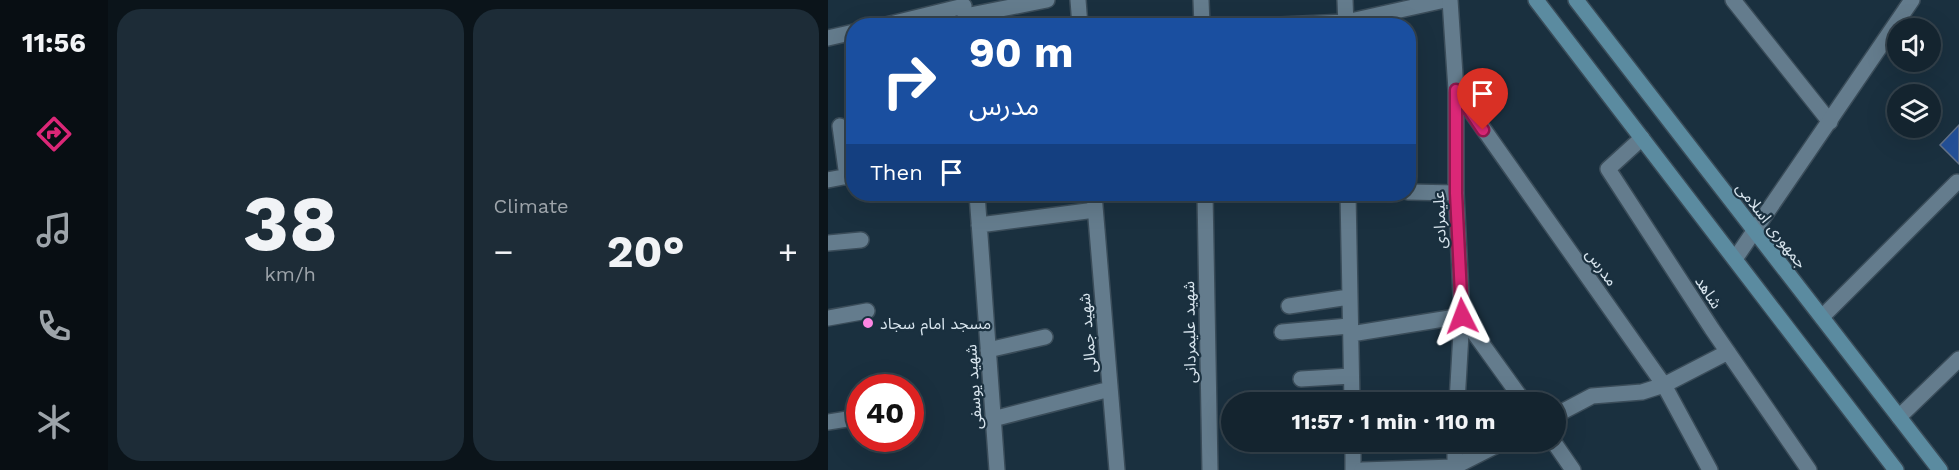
<!DOCTYPE html>
<html lang="en">
<head>
<meta charset="utf-8">
<style>
	:root { --surface:#14242f; --page:#1d2c37; --text:#f1f3f6; --muted:#9da4aa; --line:#33414b; --accent:#db2777 }
	body { margin:0; font-family:"Work Sans","Noto Sans Arabic",sans-serif; background:var(--page); color:var(--text); height:100vh; display:flex; flex-direction:column; font-size:22px; white-space:nowrap }
	* { box-sizing:border-box; margin:0 }
	p { font-size:20px; color:var(--muted) }
	.icon { flex:none; width:33px; height:33px; fill:none; stroke:currentColor; stroke-width:2; stroke-linecap:round; stroke-linejoin:round }
	.map { position:relative; flex:1; overflow:hidden }
	.drawer { display:flex; flex-direction:column; gap:9px; padding:9px; background:#0b141a; width:720px }
	.drawer>* { flex:none }
	.top-card { position:absolute; left:18px; top:18px; width:570px; height:183px; border-radius:24px; box-shadow:0 6px 24px #0002,0 0 0 2px var(--line); background:#1a4fa0; color:#fff; overflow:hidden }
	.fabs { position:absolute; left:1059px; top:18px; display:grid; gap:12px }
	.fabs a { display:grid; place-items:center; width:54px; height:54px; border-radius:50%; background:var(--surface); box-shadow:0 6px 24px #0002,0 0 0 2px var(--line); font-size:30px }
	.speed { position:absolute; left:18px; top:374px; display:flex; gap:12px; font-size:30px; font-weight:700; text-align:center }
	.speed>* { display:grid; place-content:center; width:78px; height:78px; border-radius:50%; background:var(--surface); box-shadow:0 6px 24px #0002,0 0 0 2px var(--line); line-height:1 }
	.speed .limit { border:9px solid #d22; background:#fff; color:#111 }
	.pin { position:absolute; display:grid; place-items:center; width:51px; height:51px; color:#fff; margin:-62px -26px; border-radius:50% 50% 50% 0; rotate:-45deg; box-shadow:0 0 6px #0007 }
	.pin .icon { rotate:45deg }
	.me { position:absolute; width:66px; margin:-33px; rotate:357deg; stroke-linejoin:round; filter:drop-shadow(0 0 4px #0008) }
	.turn { display:flex; align-items:center; gap:21px; height:126px; padding:0 24px; font-size:27px }
	.turn .icon { width:78px; height:78px; stroke-width:2.5 }
	.turn b { display:block; font-size:42px; line-height:51px }
	.then { display:flex; align-items:center; height:57px; padding:0 24px; background:#0003; gap:12px; font-size:22px }
	.big { font-size:45px; font-weight:700; line-height:1.1 }
	.drawer .tile { flex:1; display:flex; flex-direction:column; justify-content:center; gap:9px; min-width:0; padding:0 21px; border-radius:24px; background:var(--page) }
	.drawer .dial { align-items:center; gap:0 }
	.dial b { font-size:78px; line-height:1 }
	.heat { display:flex; justify-content:space-between; align-items:center; font-size:33px; direction:ltr }
	.drawer .tiles { flex:1; display:grid; gap:9px; grid-template-columns:repeat(2,1fr) }
	.trip { position:absolute; left:393px; top:392px; width:345px; height:60px; border-radius:30px; background:var(--surface); box-shadow:0 6px 24px #0002,0 0 0 2px var(--line); font-weight:700; line-height:60px; text-align:center }
	main { display:flex; flex:1; min-height:0 }
	.tabs { display:flex; flex-direction:column; width:108px; justify-content:space-around; align-items:center; background:#080e13; color:var(--muted) }
	.tabs .icon { width:42px; height:42px }
	.tabs .current { color:var(--accent) }
	.tabs b { font-size:27px; color:var(--text) }
	.map>svg:first-child { display:block }
</style>
</head>
<body>
<main>
<nav class="tabs">
<b>11:56</b>
<svg class="icon current" aria-label="directions" viewBox="0 0 24 24"><path d="M12 3l9 9-9 9-9-9zM9 14v-3h6M13 9l2 2-2 2"/></svg>
<svg class="icon" aria-label="music" viewBox="0 0 24 24"><path d="M9 18V5l10-2v13"/><circle cx="6" cy="18" r="3"/><circle cx="16" cy="16" r="3"/></svg>
<svg class="icon" aria-label="phone" viewBox="0 0 24 24"><path d="M5 4h4l2 5-3 2q2 4 5 5l2-3 5 2v4C11 20 4 13 5 4z"/></svg>
<svg class="icon" aria-label="climate" viewBox="0 0 24 24"><path d="M12 3v18M4 7l16 10M4 17L20 7"/></svg>
</nav>
<section class="drawer">
<div class="tiles">
<div class="tile dial"><b>38</b><p>km/h</p></div>
<div class="tile"><p>Climate</p>
<div class="heat"><a>−</a><b class="big">20°</b><a>+</a></div>
</div>
</div>
</section>
<div class="map">
<svg width="1131" height="470" viewBox="0 0 1131 470">
	<rect width="100%" height="100%" fill="#1a303f"/>
	<path fill="#234f96" stroke="#637187" stroke-width="1.5" d="M1131 125V164L1112 145Z"/>
	<g fill="none" stroke-linecap="round" stroke-linejoin="round">
		<defs>
			<path id="minor" d="M250 0 252 26
				M373 0 374 26
				M517 0 518 26
				M905 0 1002 122
				M137 16 219 0
				M54 26 136 6
				M434 26 518 22 617 0
				M0 38 26 32
				M628 90 836 385 882 470
				M12 126 19 177
				M814 138 780 169 884 329 981 470
				M0 180 26 175
				M580 192 628 193
				M149 194 169 470
				M266 194 289 470
				M377 194 382 470
				M520 194 524 402
				M151 225 267 210
				M0 243 33 240
				M461 306 521 297
				M994 317 1129 182
				M0 318 39 311
				M454 332 521 326
				M523 334 634 316 696 402
				M160 350 217 337
				M473 379 523 376
				M728 415 764 396 814 392 836 385 900 352
				M1071 417 1131 359
				M165 419 282 389
				M0 422 32 417
				M525 441V470
				M725 441 745 470
				M626 467 677 441"/>
			<path id="tertiary" d="M622 0 628 90V193L634 316 629 402
				M907 259 1084 0
				M534 470 626 467
				M627 470V441"/>
			<path id="secondary" d="M708 0 1068 470
				M748 0 1112 470"/>
		</defs>
		<use href="#minor" stroke="#3a4c59" stroke-width="18"/>
		<use href="#tertiary" stroke="#3a4c59" stroke-width="18"/>
		<use href="#secondary" stroke="#3a4c59" stroke-width="18"/>
		<use href="#minor" stroke="#647c8d" stroke-width="15"/>
		<use href="#tertiary" stroke="#647c8d" stroke-width="15"/>
		<use href="#secondary" stroke="#5b8ba0" stroke-width="15"/>
	</g>
	<g fill="none" stroke-linecap="round" stroke-linejoin="round">
		<defs>
			<path id="route" d="M634 316 628 193V90L655 130"/>
		</defs>
		<use href="#route" stroke="#8e194d" stroke-width="15"/>
		<use href="#route" stroke="#db2777" stroke-width="10"/>
	</g>
	<circle fill="#fd86e2" stroke="#1a303f" stroke-width="2" cx="40" cy="323" r="6"/>
	<g text-anchor="middle" stroke-width="4.5" stroke-linejoin="round" paint-order="stroke">
		<g font-size="16" fill="#d7e4ed" stroke="#1a303f">
			<text transform="translate(611 220) rotate(-92)" y="6">علیمرادی</text>
			<text transform="translate(944 225) rotate(52)" y="6">جمهوری اسلامی</text>
			<text transform="translate(774 267) rotate(54)" y="6">مدرس</text>
			<text transform="translate(881 292) rotate(57)" y="6">شاهد</text>
			<text transform="translate(361 332) rotate(-91)" y="6">شهید علیمردانی</text>
			<text transform="translate(259 333) rotate(-95)" y="6">شهید جمالی</text>
			<text transform="translate(145 387) rotate(-94)" y="6">شهید یوسفی</text>
		</g>
		<g font-size="16" fill="#d7e4ed" stroke="#1a303f" text-anchor="start">
			<text x="52" y="329">مسجد امام سجاد</text>
		</g>
	</g>
</svg>
<div class="fabs">
<a><svg class="icon" aria-label="sound" viewBox="0 0 24 24"><path d="M4 9h4l5-4v14l-5-4H4zM17 9q2 3 0 6"/></svg></a>
<a><svg class="icon" aria-label="layers" viewBox="0 0 24 24"><path d="M12 4l9 5-9 5-9-5zM3 14l9 5 9-5"/></svg></a>
</div>
<div class="speed"><div class="limit">40</div></div>
<div class="pin" style="left:655px;top:130px;background:#d93025"><svg class="icon" aria-label="arrive" viewBox="0 0 24 24"><path d="M6 21V4h12l-3 4 3 4H6"/></svg></div>
<svg class="me" style="left:634px;top:316px" viewBox="-20 -20 40 40"><path d="M0-17L14 15 0 8-14 15z" fill="#db2777" stroke="#fff" stroke-width="4"/></svg>
<div class="trip">11:57 · 1 min · 110 m</div>
<div class="top-card">
<div class="turn"><svg class="icon" aria-label="right" viewBox="0 0 24 24"><path d="M7 20v-9h11M14 6l5 5-5 5"/></svg><div><b>90 m</b>مدرس</div></div>
<div class="then">Then<svg class="icon" aria-label="arrive" viewBox="0 0 24 24"><path d="M6 21V4h12l-3 4 3 4H6"/></svg></div>
</div>
</div>
</main>
</body>
</html>
